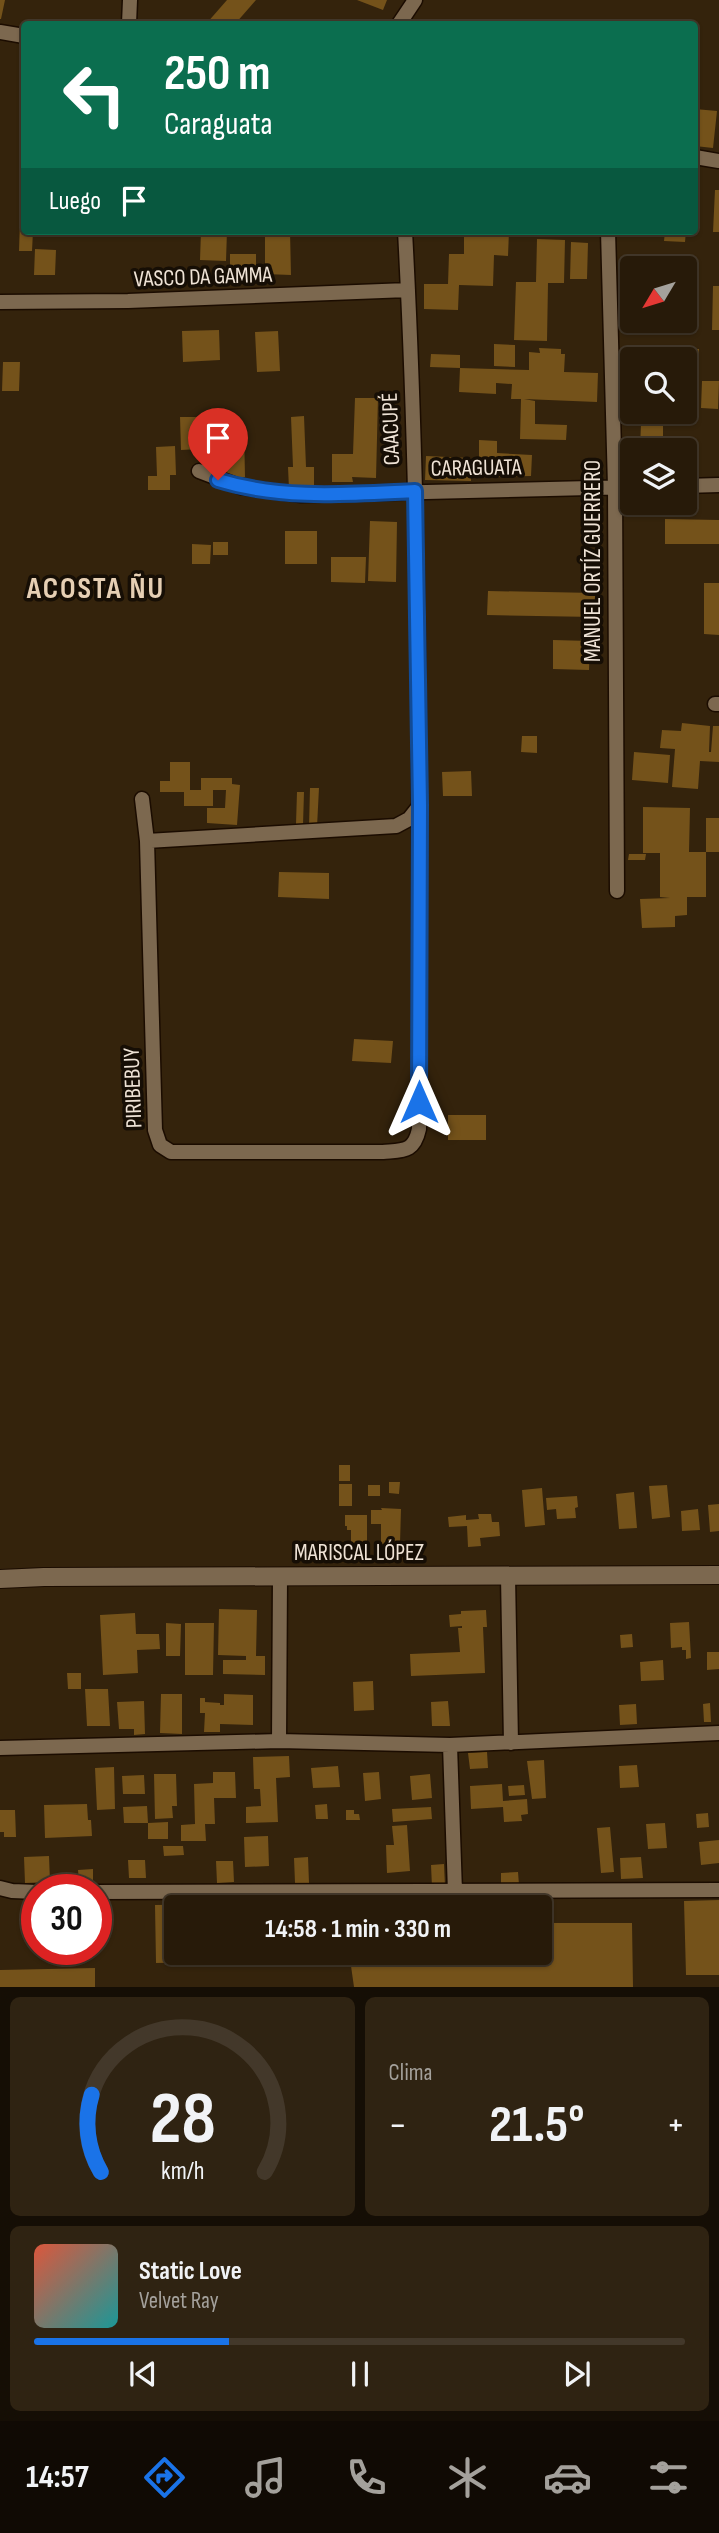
<!DOCTYPE html>
<html lang="es">
<head>
<meta charset="utf-8">
<style>
	:root { --surface:#271a09; --page:#2f2312; --text:#f1f3f6; --muted:#a4a19c; --line:#43382a; --accent:#1a73e8 }
	body { margin:0; font-family:"Sofia Sans Condensed",sans-serif; background:var(--page); color:var(--text); height:100vh; display:flex; flex-direction:column; font-size:26px; white-space:nowrap }
	* { box-sizing:border-box; margin:0 }
	p { font-size:23px; color:var(--muted) }
	.icon { flex:none; width:38px; height:38px; fill:none; stroke:currentColor; stroke-width:2; stroke-linecap:round; stroke-linejoin:round }
	.map { position:relative; height:1987px; overflow:hidden }
	.side { display:flex; flex-direction:column; gap:10px; padding:10px; background:#150e05; flex:1 }
	.side>* { flex:none }
	.hud { position:absolute; left:21px; top:21px; width:677px; height:214px; border-radius:7px; box-shadow:0 2px 5px #0004,0 0 0 2px var(--line); background:#0b6e4f; color:#fff; overflow:hidden }
	.needle { width:46px; rotate:232deg }
	.controls { position:absolute; left:620px; top:256px; display:grid; gap:14px }
	.controls a { display:grid; place-items:center; width:77px; height:77px; border-radius:7px; background:var(--surface); box-shadow:0 2px 5px #0004,0 0 0 2px var(--line); font-size:35px }
	.speed { position:absolute; left:21px; top:1874px; display:flex; gap:14px; font-size:35px; font-weight:700; text-align:center }
	.speed>* { display:grid; place-content:center; width:91px; height:91px; border-radius:50%; background:var(--surface); box-shadow:0 2px 5px #0004,0 0 0 2px var(--line); line-height:1 }
	.speed .limit { border:10px solid #d22; background:#fff; color:#111 }
	.pin { position:absolute; display:grid; place-items:center; width:60px; height:60px; color:#fff; margin:-72px -30px; border-radius:50% 50% 50% 0; rotate:-45deg; box-shadow:0 0 7px #0007 }
	.pin .icon { rotate:45deg }
	.me { position:absolute; width:77px; margin:-38px; rotate:0deg; stroke-linejoin:round; filter:drop-shadow(0 0 5px #0008) }
	.turn { display:flex; align-items:center; gap:24px; height:147px; padding:0 28px; font-size:32px }
	.turn .icon { width:91px; height:91px; stroke-width:2.5 }
	.turn b { display:block; font-size:49px; line-height:60px }
	.then { display:flex; align-items:center; height:66px; padding:0 28px; background:#0003; gap:14px; font-size:26px }
	.big { font-size:52px; font-weight:700; line-height:1.1 }
	.side .widget { flex:1; display:flex; flex-direction:column; justify-content:center; gap:10px; min-width:0; padding:0 24px; border-radius:10px; background:var(--page) }
	.side .dial { align-items:center; gap:0 }
	.dial svg { height:182px; overflow:visible; fill:none; stroke:var(--line); stroke-width:7; stroke-linecap:round; text-anchor:middle }
	.dial text { fill:var(--text); stroke:none }
	.song { display:flex; align-items:center; gap:21px }
	.cover { width:84px; height:84px; border-radius:10px; background:linear-gradient(135deg,hsl(10 70% 55%),hsl(180 70% 35%)) }
	.played { height:7px; border-radius:4px; background:linear-gradient(90deg,var(--accent) 30%,var(--line) 30%) }
	.keys { display:flex; justify-content:space-around; direction:ltr }
	.heat { display:flex; justify-content:space-between; align-items:center; font-size:38px; direction:ltr }
	.side .tiles { flex:1; display:grid; gap:10px; grid-template-columns:1fr 1fr }
	.widget:last-child { grid-column:span 2 }
	.trip { position:absolute; left:164px; top:1895px; width:388px; height:70px; border-radius:7px; background:var(--surface); box-shadow:0 2px 5px #0004,0 0 0 2px var(--line); font-weight:700; line-height:70px; text-align:center }
	.menu { display:flex; height:112px; justify-content:space-around; align-items:center; background:#100a04; color:var(--muted) }
	.menu .icon { width:49px; height:49px }
	.menu .on { color:var(--accent) }
	.menu b { font-size:32px; color:var(--text) }
	.map>svg:first-child { display:block }
</style>
</head>
<body>
<div class="map">
<svg width="719" height="1987" viewBox="0 0 719 1987">
	<rect width="100%" height="100%" fill="#34230c"/>
	<path fill="#74521a" d="M0 0H5L1 19H0Z
		M227 0H256L235 24H206Z
		M357 0H387L383 10Z
		M695 109 717 111 713 148 695 146Z
		M715 190H719V232H713Z
		M20 220H24V231H33L32 251H19Z
		M201 231H227L226 261 200 260Z
		M265 231H290L291 275 265 274Z
		M464 231H509L508 256 494 255 493 286 459 285 458 310 424 309V284H448L449 254H464Z
		M665 231H686L685 242 664 241Z
		M537 239 565 240 564 283H548L547 341 514 340 516 282H536Z
		M571 242 588 243 587 279H570Z
		M35 249 56 250 55 275H34Z
		M230 254H256V278H230Z
		M684 282H693V301H684Z
		M713 286H719V330H712Z
		M219 330 220 360 183 362 182 331Z
		M278 331 280 371 257 372 255 332Z
		M494 344 515 345V367L494 366Z
		M647 347 699 349 698 370 684 369V359H647Z
		M539 348 561 349V354H565L564 372 598 373 597 402 524 399 535 401V424L567 425 566 440 520 439 521 399H511L512 384 496 383V394L459 392 460 368 529 370V352L540 353Z
		M431 354 460 355V368L430 367Z
		M3 362H20L19 391H2Z
		M702 381H719L718 409 701 408Z
		M355 398H378L376 478 352 477 353 482H332V454H353Z
		M634 411H681V418L634 416Z
		M304 416 306 467H314V488L289 489 288 467H293L291 417Z
		M180 417H198L200 449 181 450Z
		M641 423 663 424V450H640Z
		M223 429H244L245 477 224 478Z
		M479 440 497 441V453L532 455 531 476 476 477V463H497V460L479 459Z
		M175 446 176 475H170V490H148V476H157L156 447Z
		M426 456 471 458V481L425 480Z
		M665 519 719 520V544H665Z
		M370 521 397 522 396 582 368 581Z
		M285 531H317V564H285Z
		M213 542H228V555H213Z
		M192 544 211 545 210 564H192Z
		M331 557H366L365 583 331 582Z
		M704 583H719V635L704 634Z
		M488 591 595 593V617L487 615Z
		M553 640 590 641 589 670 553 669Z
		M682 723 710 726 709 752H711L713 726H719V762L700 761 698 789 672 787 675 749 660 748 662 730 681 731Z
		M522 736H537V753L521 752Z
		M634 752 670 755 668 783 632 780Z
		M170 762H190V790H201V778H232V784L240 785 237 825 207 823V808H225L226 790H213V806H184V792H160V781H170Z
		M471 771 472 796H443L442 772Z
		M310 788H319L317 827H309Z
		M297 792H304L303 825 296 824Z
		M643 807 690 808 689 852H706V897H687V915L675 916V927L642 928 640 899 670 898 660 897V853H643Z
		M706 818H719V852H706Z
		M629 854H646L645 860H628Z
		M279 872 329 873V899L278 897Z
		M354 1039 393 1041 391 1063 352 1061Z
		M448 1115H486V1140H448Z
		M339 1465H350V1481H339Z
		M389 1482H400L399 1494 389 1493Z
		M339 1484H352V1506H339Z
		M368 1485H380V1496H368Z
		M667 1485 670 1517 652 1519 649 1486Z
		M542 1488 545 1525 525 1527 522 1490Z
		M634 1492 637 1528 619 1529 616 1494Z
		M577 1496 578 1507 575 1508 576 1518 557 1519 556 1509 547 1510 546 1498Z
		M719 1504V1531L710 1532 708 1505Z
		M381 1508 401 1509 400 1544H381V1524H371V1510H382Z
		M698 1509 700 1530 682 1531 681 1511Z
		M478 1514H491L492 1522H499L500 1536 480 1538 481 1546 468 1547 467 1526 449 1527 448 1517 466 1515V1520L479 1519Z
		M345 1515H367V1552H357V1547H351V1530H347V1526H345Z
		M219 1609 257 1610 256 1656H265V1675L223 1674V1660H246V1656L218 1655Z
		M486 1610 487 1627H483L485 1673 411 1676 410 1654 460 1652 458 1628H462V1626L450 1627 449 1615 461 1614V1611Z
		M135 1613 136 1634H159L160 1649 137 1650 138 1673 103 1675 100 1615Z
		M689 1622 691 1658 686 1659V1650H682V1647L671 1648 670 1623Z
		M166 1623 181 1624 180 1656H166Z
		M185 1623H214L213 1675H185Z
		M632 1634 633 1647 621 1648 620 1635Z
		M707 1652H719V1669L707 1670Z
		M663 1660 664 1680 641 1681 640 1662Z
		M67 1673H81V1689H68Z
		M373 1681 374 1710 354 1711 353 1682Z
		M85 1689H108L110 1726H87Z
		M161 1694H182V1734L160 1733Z
		M224 1694 253 1695V1725L220 1724V1732H204L205 1713H200V1698H205V1702L220 1703V1705H224Z
		M144 1701 145 1734 134 1735V1729H119L117 1702Z
		M448 1701 450 1726H432L431 1702Z
		M710 1703 711 1722H704L703 1704Z
		M636 1704 637 1724 620 1725 619 1705Z
		M487 1752 488 1768 470 1769 468 1753Z
		M289 1756 290 1777 276 1778 278 1822 246 1823V1807L261 1806 260 1789H254L253 1757Z
		M544 1760 546 1798 532 1799 527 1761Z
		M637 1765 639 1787 620 1788 619 1766Z
		M338 1766 340 1787 313 1788 311 1768Z
		M114 1767 115 1809 97 1810 95 1768Z
		M213 1772H235L236 1798H214L215 1824H205L206 1841H181V1825L195 1824 194 1784 213 1783Z
		M379 1772 381 1799 365 1801 363 1773Z
		M154 1774H176L177 1806H172L173 1818 155 1819Z
		M430 1774 432 1798 412 1800 410 1776Z
		M144 1775 145 1794H123L122 1776Z
		M502 1784 503 1801 527 1799 528 1814 521 1815 522 1821 504 1822 503 1807 471 1809 470 1786Z
		M524 1785 525 1795 509 1796 508 1786Z
		M87 1804 88 1820H91L92 1836 45 1838 44 1805Z
		M327 1804 328 1819H316L315 1805Z
		M147 1806 148 1823H124L123 1807Z
		M431 1807 432 1819 393 1822 392 1809Z
		M0 1810H15L16 1837H4V1832H0Z
		M346 1810H354V1814H359L360 1820H346Z
		M708 1813 709 1827 697 1828 696 1814Z
		M168 1822V1839H148V1823Z
		M665 1823 667 1848 648 1849 646 1824Z
		M407 1825 410 1871 387 1873 386 1845H394L392 1826Z
		M610 1827 614 1872 601 1873 597 1828Z
		M268 1836 269 1866 245 1867 244 1837Z
		M719 1840V1863L701 1865 699 1842Z
		M163 1846H183L184 1855 164 1856Z
		M49 1856 50 1882 25 1883 24 1857Z
		M308 1857 309 1883H295L294 1858Z
		M641 1857 643 1878 621 1879 620 1858Z
		M128 1860H145L146 1878H129Z
		M216 1861H233L234 1882 217 1883Z
		M444 1864 445 1886 432 1887 431 1865Z
		M93 1869V1882H79L78 1870Z
		M518 1872 519 1885 501 1886V1873Z
		M719 1900V1975H686L684 1901Z
		M349 1902V1908H177V1953H541V1923H632L633 1987H354L350 1959 156 1963 155 1905Z
		M95 1968V1987H0V1970Z"/>
	<g fill="none" stroke-linecap="round" stroke-linejoin="round">
		<defs>
			<path id="minor" d="M129 24 130 0
				M399 24 415 0
				M0 32 24 36
				M695 157 719 161
				M608 231 615 487 617 891
				M0 302 128 301 408 290
				M199 471 241 487 301 495 632 487
				M684 486 719 485
				M715 704H719
				M142 799 147 841 155 1130 160 1145 171 1152H383C404 1150 414 1152 419 1129 420 830 421 530 405 231
				M147 841 396 826 409 819 420 805
				M508 1576 511 1743
				M279 1741 280 1577
				M450 1745 455 1892
				M0 1748 279 1741 450 1745 719 1733
				M0 1888 12 1891 37 1892
				M96 1892 719 1890"/>
			<path id="tertiary" d="M0 1579 44 1577 719 1575"/>
		</defs>
		<use href="#minor" stroke="#1b0c00" stroke-width="17"/>
		<use href="#tertiary" stroke="#1b0c00" stroke-width="20"/>
		<use href="#minor" stroke="#7c684f" stroke-width="14"/>
		<use href="#tertiary" stroke="#7c684f" stroke-width="18"/>
	</g>
	<g fill="none" stroke-linecap="round" stroke-linejoin="round">
		<defs>
			<path id="route" d="M218 480C282 500 349 494 415 491L420 805 419 1102"/>
		</defs>
		<use href="#route" stroke="#114b97" stroke-width="18"/>
		<use href="#route" stroke="#1a73e8" stroke-width="12"/>
	</g>
	<g text-anchor="middle" stroke-width="7" stroke-linejoin="round" paint-order="stroke">
		<g font-size="23" fill="#efe3d6" stroke="#160e05">
			<text transform="translate(203 276) rotate(-2)" y="8">VASCO DA GAMMA</text>
			<text transform="translate(390 429) rotate(-92)" y="8">CAACUPÉ</text>
			<text transform="translate(476 467) rotate(-1)" y="8">CARAGUATA</text>
			<text transform="translate(592 561) rotate(-90)" y="8">MANUEL ORTÍZ GUERRERO</text>
			<text transform="translate(132 1088) rotate(-92)" y="8">PIRIBEBUY</text>
			<text x="359" y="1560">MARISCAL LÓPEZ</text>
		</g>
		<g font-size="30" font-weight="bold" letter-spacing="2" fill="#e6cfb4" stroke="#160e05">
			<text x="96" y="598">ACOSTA ÑU</text>
		</g>
	</g>
</svg>
<div class="controls">
<a><svg class="needle" viewBox="-14 -14 28 28"><path d="M0-13l5 13h-10z" fill="#e53935"/><path d="M0 13l5-13h-10z" fill="#a4a19c"/></svg></a>
<a><svg class="icon" aria-label="search" viewBox="0 0 24 24"><circle cx="10" cy="10" r="6"/><path d="M15 15l6 6"/></svg></a>
<a><svg class="icon" aria-label="layers" viewBox="0 0 24 24"><path d="M12 4l9 5-9 5-9-5zM3 14l9 5 9-5"/></svg></a>
</div>
<div class="speed"><div class="limit">30</div></div>
<div class="pin" style="left:218px;top:480px;background:#d93025"><svg class="icon" aria-label="arrive" viewBox="0 0 24 24"><path d="M6 21V4h12l-3 4 3 4H6"/></svg></div>
<svg class="me" style="left:419px;top:1102px" viewBox="-20 -20 40 40"><path d="M0-17L14 15 0 8-14 15z" fill="#1a73e8" stroke="#fff" stroke-width="4"/></svg>
<div class="trip">14:58 · 1 min · 330 m</div>
<div class="hud">
<div class="turn"><svg class="icon" aria-label="left" viewBox="0 0 24 24"><path d="M17 20v-9H6M10 6l-5 5 5 5"/></svg><div><b>250 m</b>Caraguata</div></div>
<div class="then">Luego<svg class="icon" aria-label="arrive" viewBox="0 0 24 24"><path d="M6 21V4h12l-3 4 3 4H6"/></svg></div>
</div>
</div>
<section class="side">
<div class="tiles">
<div class="widget dial"><svg viewBox="0 0 100 80">
<path d="M14 69A42 42 0 1 1 86 69"/>
<path d="M14 69A42 42 0 0 1 10 35" stroke="#1a73e8"/>
<text x="50" y="56" font-size="32" font-weight="700">28</text>
<text x="50" y="72" font-size="11">km/h</text>
</svg></div>
<div class="widget"><p>Clima</p>
<div class="heat"><a>−</a><b class="big">21.5°</b><a>+</a></div>
</div>
<div class="widget">
<div class="song"><i class="cover"></i><div><b>Static Love</b><p>Velvet Ray</p></div></div>
<div class="played"></div>
<div class="keys"><svg class="icon" aria-label="previous" viewBox="0 0 24 24"><path d="M18 5L8 12l10 7zM5 5v14"/></svg><svg class="icon" aria-label="pause" viewBox="0 0 24 24"><path d="M8 5v14M16 5v14"/></svg><svg class="icon" aria-label="next" viewBox="0 0 24 24"><path d="M6 5l10 7-10 7zM19 5v14"/></svg></div>
</div>
</div>
</section>
<nav class="menu">
<b>14:57</b>
<svg class="icon on" aria-label="directions" viewBox="0 0 24 24"><path d="M12 3l9 9-9 9-9-9zM9 14v-3h6M13 9l2 2-2 2"/></svg>
<svg class="icon" aria-label="music" viewBox="0 0 24 24"><path d="M9 18V5l10-2v13"/><circle cx="6" cy="18" r="3"/><circle cx="16" cy="16" r="3"/></svg>
<svg class="icon" aria-label="phone" viewBox="0 0 24 24"><path d="M5 4h4l2 5-3 2q2 4 5 5l2-3 5 2v4C11 20 4 13 5 4z"/></svg>
<svg class="icon" aria-label="climate" viewBox="0 0 24 24"><path d="M12 3v18M4 7l16 10M4 17L20 7"/></svg>
<svg class="icon" aria-label="car" viewBox="0 0 24 24"><path d="M5 17H2v-5l4-1 3-4h7l3 4 3 1v5h-3M9 17h6M6 11h13"/><circle cx="7" cy="17" r="2"/><circle cx="17" cy="17" r="2"/></svg>
<svg class="icon" aria-label="filters" viewBox="0 0 24 24"><path d="M4 7h16M4 17h16"/><circle cx="9" cy="7" r="2"/><circle cx="15" cy="17" r="2"/></svg>
</nav>
</body>
</html>
